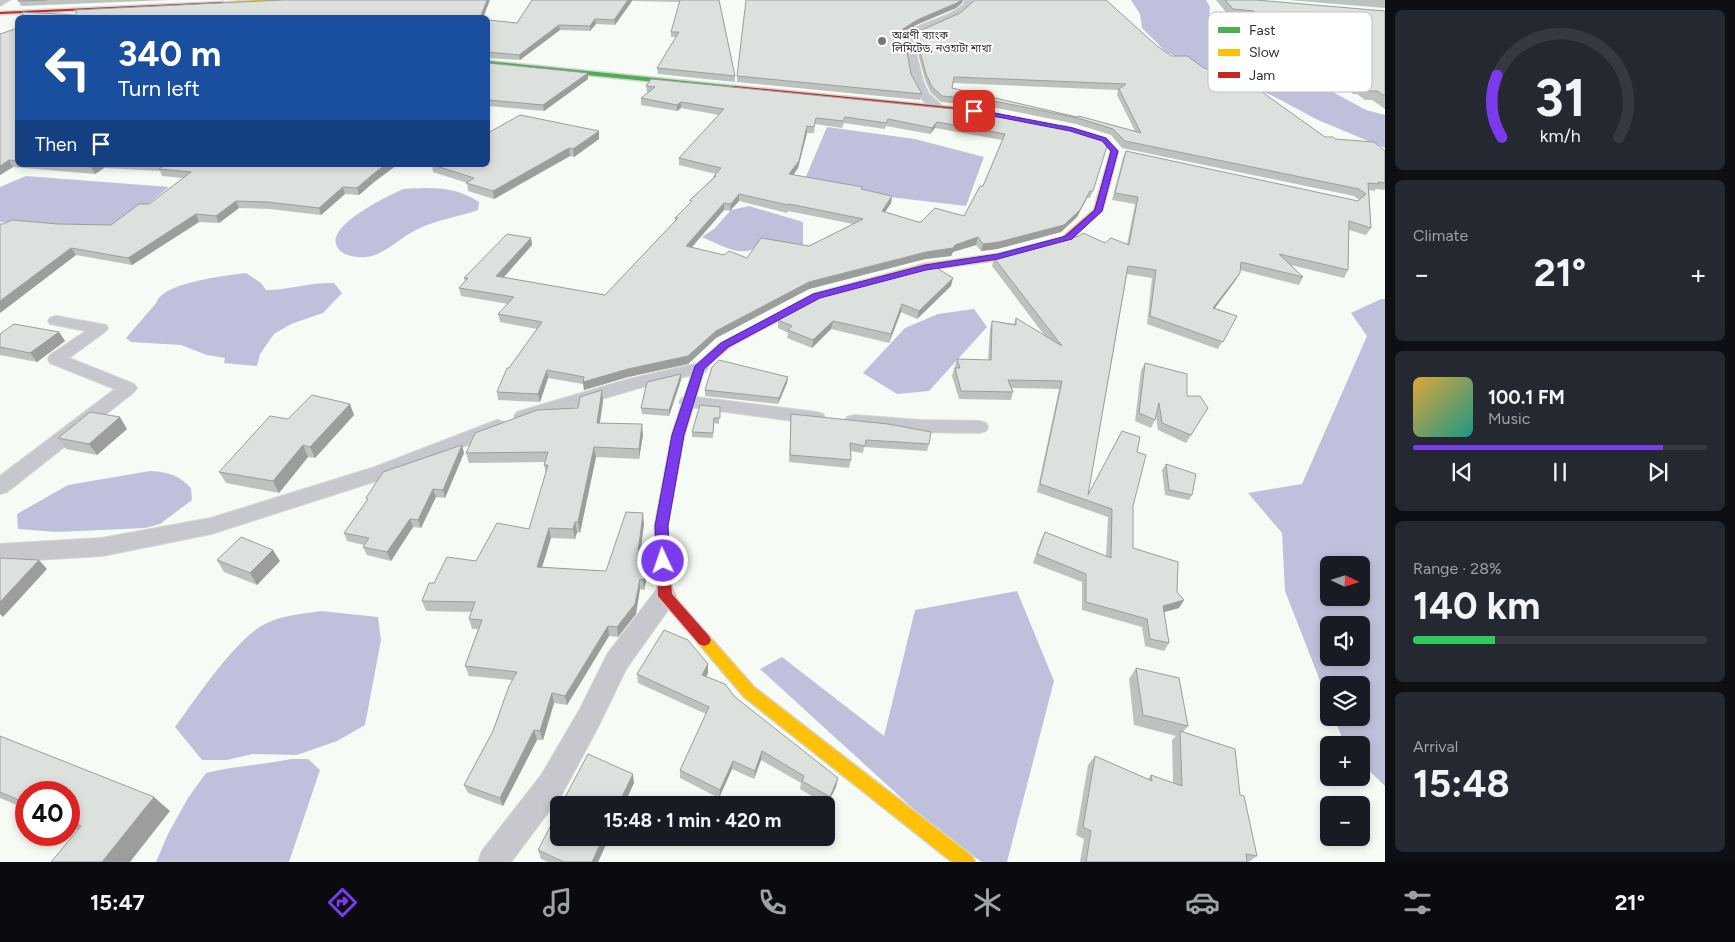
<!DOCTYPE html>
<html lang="en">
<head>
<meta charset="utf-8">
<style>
	:root { --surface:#171b24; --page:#242831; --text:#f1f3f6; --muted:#9ea1a6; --line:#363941; --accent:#7c3aed }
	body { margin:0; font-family:Figtree,"Noto Sans Bengali",sans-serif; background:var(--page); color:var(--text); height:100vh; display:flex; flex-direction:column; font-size:19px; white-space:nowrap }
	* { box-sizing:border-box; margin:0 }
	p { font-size:16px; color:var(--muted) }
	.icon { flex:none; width:28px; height:28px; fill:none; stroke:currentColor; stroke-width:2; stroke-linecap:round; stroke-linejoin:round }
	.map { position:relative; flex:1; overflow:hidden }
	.details { display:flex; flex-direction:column; gap:10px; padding:10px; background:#0d0f14; width:350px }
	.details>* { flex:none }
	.top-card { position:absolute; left:15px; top:15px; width:475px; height:152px; border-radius:8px; box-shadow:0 2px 8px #0003; background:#1a4fa0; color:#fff; overflow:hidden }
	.needle { width:32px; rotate:94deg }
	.controls { position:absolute; left:1320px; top:556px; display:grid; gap:10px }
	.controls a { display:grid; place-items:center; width:50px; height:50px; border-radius:8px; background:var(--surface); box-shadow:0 2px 8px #0003; font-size:25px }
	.speed { position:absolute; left:15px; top:781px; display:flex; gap:10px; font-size:25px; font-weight:700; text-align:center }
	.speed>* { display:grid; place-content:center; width:65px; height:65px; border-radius:50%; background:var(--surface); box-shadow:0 2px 8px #0003; line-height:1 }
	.speed .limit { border:8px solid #d22; background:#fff; color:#111 }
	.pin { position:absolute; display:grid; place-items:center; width:42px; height:42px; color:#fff; margin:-21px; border-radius:10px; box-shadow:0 2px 8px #0006 }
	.me { position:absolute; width:55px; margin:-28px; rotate:357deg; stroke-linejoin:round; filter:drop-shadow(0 0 4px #0008) }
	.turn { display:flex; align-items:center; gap:18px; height:105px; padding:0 20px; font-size:22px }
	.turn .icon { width:65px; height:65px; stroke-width:2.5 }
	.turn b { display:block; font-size:35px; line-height:42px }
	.then { display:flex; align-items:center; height:48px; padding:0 20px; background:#0003; gap:10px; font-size:19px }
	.big { font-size:38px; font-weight:700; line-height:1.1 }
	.details .widget { flex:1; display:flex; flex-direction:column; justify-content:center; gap:8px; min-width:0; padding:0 18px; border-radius:8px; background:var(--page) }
	.details .dial { align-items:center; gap:0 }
	.dial svg { height:130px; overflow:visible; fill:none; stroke:var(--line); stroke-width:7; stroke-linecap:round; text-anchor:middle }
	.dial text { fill:var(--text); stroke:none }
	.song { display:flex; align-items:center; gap:15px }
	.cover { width:60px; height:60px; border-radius:8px; background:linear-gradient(135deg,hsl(40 70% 55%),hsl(170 70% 35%)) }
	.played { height:5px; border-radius:2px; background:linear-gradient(90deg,var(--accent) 85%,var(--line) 85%) }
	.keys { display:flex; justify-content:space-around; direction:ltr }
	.heat { display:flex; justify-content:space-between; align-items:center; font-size:28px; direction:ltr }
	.charge { height:8px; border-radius:4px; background:linear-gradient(90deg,#34c759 28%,var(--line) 0) }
	.trip { position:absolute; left:550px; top:796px; width:285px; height:50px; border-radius:8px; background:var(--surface); box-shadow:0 2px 8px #0003; font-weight:700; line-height:50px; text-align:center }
	.menu { display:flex; height:80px; justify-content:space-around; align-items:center; background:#090b0e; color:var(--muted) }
	.menu .icon { width:35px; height:35px }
	.menu .selected { color:var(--accent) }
	.menu b { font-size:22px; color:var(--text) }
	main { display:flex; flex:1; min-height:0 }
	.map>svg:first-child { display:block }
</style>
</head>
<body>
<main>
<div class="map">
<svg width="1385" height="862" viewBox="0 0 1385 862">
	<rect width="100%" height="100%" fill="#f6fbf5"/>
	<path fill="#bfc1dc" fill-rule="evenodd" d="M1131 0H1206L1210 7 1208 30 1230 55 1255 67 1292 81 1331 91 1366 110 1385 115V148L1318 120 1273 96 1195 66 1165 51 1142 28 1140 14Z
		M827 127 915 139 984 157 966 206 881 196 805 179Z
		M26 176 169 187 112 233 0 222V187Z
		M403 189C430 187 456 186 479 202L478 210C458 217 435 220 416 230 401 237 383 256 366 257 357 258 343 256 338 248 322 227 388 196 403 189Z
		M749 206 803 222V244L798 247 755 248C740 258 717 243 702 237L714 229 731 210Z
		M246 273 261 283 266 290C289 290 311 282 334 283L342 293 323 313 291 324 274 334 260 354 257 366 224 363 225 358 207 355 181 345 131 342 126 338 157 302C162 283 228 275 246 273Z
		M1381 299H1385V786L1361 763V745H1345L1334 718H1361V685H1329V704L1285 591 1282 533 1248 493 1302 484 1367 336 1351 313ZM1329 565H1361V598H1329ZM1329 625H1361V658H1329Z
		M974 309 987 327 929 391 897 394 863 373 905 328 938 314Z
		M150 471C168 472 179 475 191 488L192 500 160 524 145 528 57 532 18 529 17 514 68 485Z
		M1017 591 1054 681 1007 862H982L942 835 760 669 782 657 884 736 915 610Z
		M321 611 378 617 381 640 365 725 337 741 297 755 253 754 227 760H202L175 727C195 700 236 638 265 624 282 615 303 614 321 611Z
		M291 759H308L320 770 289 862H156L168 834 188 798 206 773C234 766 262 765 291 759Z"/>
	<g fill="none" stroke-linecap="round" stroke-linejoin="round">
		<defs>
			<path id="street" d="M0 0H10L0 6Z
				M964 0H972V5L958 17 912 37 923 81 929 94 944 107 939 110C910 103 908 60 903 36 919 21 946 20 964 4Z
				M56 316 106 325 108 328 106 331 69 358 134 384 137 388 134 392 7 492 0 494V476L115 389 50 363 48 359 50 355 86 331 50 324 48 321 50 318Z
				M699 363 705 364 708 368 705 372 639 388 523 422 517 420 514 416 517 412 629 379Z
				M688 396 816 412 823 414 825 418 823 422 816 424 682 406 679 402 682 398Z
				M854 415 919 420 979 421 986 423 988 427 986 431 979 433 919 432 847 425 845 421 847 417Z
				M497 420 504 422 506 426 504 430 389 477 211 534 102 556 0 562V544L102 538 211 518 375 467Z
				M665 586 673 589 676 596 673 603 626 669 598 727 562 794 511 862H478L482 851 542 774 580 709 608 653 657 589Z"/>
			<path id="fast" d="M488 61 735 86 738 88 735 90 488 65Z"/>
			<path id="slow" d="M257 0H291L221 4 219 3Z
				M1066 237H1069V241L998 260 925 270 820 298 766 327 763 328 758 325 814 294 925 264 998 254Z
				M704 634 709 636 754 687 972 856 975 862H952L744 697 699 644 697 640 699 636Z"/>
			<path id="jam" d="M223 2 221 4 0 14V12Z
				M735 86 972 109 975 111 972 113 733 89V87Z
				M1064 126 1106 139 1118 151 1102 211 1066 241H1063V237L1094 210 1111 151 1102 141 1062 129V127Z
				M763 322 766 323 768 325 766 327 729 347 704 369 684 435 667 526 672 594 709 636 711 640 709 644 704 646 699 644 658 596 655 526 672 435 695 366 721 343Z"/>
		</defs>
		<use href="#street" stroke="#d3d6d2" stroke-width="2"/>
		<use href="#fast" stroke="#d3d6d2" stroke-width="3"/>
		<use href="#slow" stroke="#d3d6d2" stroke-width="3"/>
		<use href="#jam" stroke="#d3d6d2" stroke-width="3"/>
		<use href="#street" fill="#c6c8cd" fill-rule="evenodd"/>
		<use href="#fast" fill="#4caf50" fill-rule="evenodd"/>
		<use href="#slow" fill="#ffc107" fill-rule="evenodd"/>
		<use href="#jam" fill="#c62828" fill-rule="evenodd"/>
	</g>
	<path fill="#bec2be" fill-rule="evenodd" d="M18 0H168L21 6Z
		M532 0H719L735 76V82L658 74 657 68 676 37H671V32L680 2 632 1 615 25 596 24 590 31 560 30 520 60 488 58V20L517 23Z
		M974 0H1106L1157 46 1172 56 1204 68 1325 137 1385 151V190L1376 189 1374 191 1369 190 1371 228 1366 235 1349 230 1348 270 1344 278 1291 265 1303 277 1299 285 1240 270V273L1235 281 1215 308 1237 316 1218 349 1147 324 1152 278 1127 274 1088 495 1137 452 1133 506V548L1184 600 1179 608 1164 612 1169 643 1164 651 1145 646 1142 627 1082 610V582L1033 563 1041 540 1045 532 1106 556 1108 517 1037 492 1059 389 1012 388 1013 392 1011 400 959 399 952 376 957 359 988 360 990 329 992 321 1014 324 1016 318 1045 336 992 266 994 258 1105 243 1127 244 1135 204 1112 200 1123 158 1126 151 1358 201 1359 200 1354 196 1122 148 1111 135 1076 124 992 107 941 102 931 93 925 80 914 38 915 33 960 13 974 2ZM953 83 1118 90 1117 95 1135 131 952 88Z
		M1216 0H1256L1385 11V109L1372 100H1365L1357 94H1353L1286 37 1268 36 1261 28 1257 27 1251 18 1230 17Z
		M1288 0H1385V8Z
		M962 3 956 8 916 25 904 33 911 74 922 94 920 100 737 82V76Z
		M18 28V165H397L374 182 359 195 345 194 321 215 270 209 239 208 219 223 199 222 132 265 76 255 0 313 58 224 111 225 149 204 183 178 162 176 160 171 104 168 95 174 13 167 0 175Z
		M488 63 588 79 544 111 488 106Z
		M646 86 993 113 1093 191 1090 198H1087L1077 217 1061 232 997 249 981 251 976 245 953 252 951 256 925 259 809 289 716 338 688 364 628 377 584 390 583 384 548 378 540 402 498 400 497 392 509 368 537 329 500 322 498 314 508 304 461 296 459 288 465 281 464 278 531 238 532 245 503 277 605 295 675 221V218L690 203V200L713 178 714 176 716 174 679 165V158L719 115 681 108 677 111 641 105V98L648 93 647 92ZM844 123 885 129 886 126 930 134 935 128 1002 140 983 186 964 216 918 222 885 212 891 203 863 189V187L793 175 798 168 807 133H814L815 124 842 128ZM739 201 787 213 788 211 853 224 809 246 747 258 724 255 691 247 724 210 730 211Z
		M599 139 574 157 570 156 494 199 468 191 467 183 433 172 432 165H488Z
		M938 269 951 286 917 319 901 312 889 343 831 329 812 348 787 338 788 333 778 328V320Z
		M59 332 65 341 37 362 0 355V334Z
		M1145 363 1187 396 1208 408 1186 443 1158 430 1156 416 1155 420 1151 428 1135 421 1141 371Z
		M681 374V380L669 416 642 414 641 408Z
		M787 383 778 404 705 396V390Z
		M602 390 603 401 600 423 643 435 639 459 596 457 580 533 577 532 575 539 551 538 542 567 606 571 644 524 639 561 646 581 644 590 640 589 636 614 618 637 609 636 567 705 554 703 543 740H537L503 806 468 793 464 785 493 731 512 680 469 676 465 666 478 629H472L469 619 472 612 426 611 422 601 434 583 476 561 529 529 546 474 544 465 545 462 469 463 466 453 578 408Z
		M720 407 719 424 714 423 713 438 692 437V432Z
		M791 414 929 444 927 451 864 447 863 453 850 451 851 460 849 468 789 462Z
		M354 415 315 458 308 457 279 493 226 483 219 472 288 419Z
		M127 429 97 455 66 449 58 438Z
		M464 453 445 498 436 497 421 528 413 527 391 561 367 555 363 547 364 545 347 541 344 533 367 500 366 498Z
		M1166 464 1192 495 1189 500 1165 495 1162 470Z
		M217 560 280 561 257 585 224 572Z
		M708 664V673L706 677 735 697 836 787 827 805 800 789 801 783 761 760 754 779 732 769 719 798 680 778V770L706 714 638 683 637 674Z
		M1136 668 1188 726 1183 732 1240 795 1257 856 1249 862H1080L1084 839 1076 835 1088 765 1095 756 1148 779 1151 775 1173 783 1172 740 1176 736 1134 725 1129 679Z
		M0 736 170 811 78 830 69 826V792H26V809L0 798Z
		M559 838H609L598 862H548L541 859 538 850Z"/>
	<path fill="#9b9e9b" d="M487 0H490L483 18H480Z
		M628 0H632V1L615 25 614 20Z
		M961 0H963L962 3 956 8 916 25 902 35 903 29 917 20Z
		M595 19 596 24 590 31V26Z
		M559 25 560 30 520 60 519 55Z
		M588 73V79L544 111 543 105Z
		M681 102V108L677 111V105Z
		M937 122 935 128 930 134 932 128Z
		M807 126V133L798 168 789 181V174Z
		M599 131V139L574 157 573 149Z
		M569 148 570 156 494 199 493 191Z
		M9 160 13 167 0 175V166Z
		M94 165H103L104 168 95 174 91 167Z
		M385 165H397L374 182 359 195 357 188 372 175Z
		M343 187 345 194 321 215 319 208Z
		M1090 191 1087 198 1077 217 1061 232 997 249 981 251 983 244Z
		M739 194V201L730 211 731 204Z
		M892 196 891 203 881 218 882 211Z
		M236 201 239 208 219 223 216 216Z
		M724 203V210L686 254V246Z
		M196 214 199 222 132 265 128 258Z
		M978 237 976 245 953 252 951 256 925 259 809 289 716 338 688 364 628 377 584 390 583 382 716 331 809 282 955 245Z
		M531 238 532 245 498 284 496 276Z
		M71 248 76 255 0 313V301Z
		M1240 273 1235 281 1209 316 1213 308Z
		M953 278 951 286 917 319 919 311Z
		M902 304 901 312 889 343 891 334Z
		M833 321 831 329 812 348 813 340Z
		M59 332 65 341 37 362 30 353Z
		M547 370 548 378 540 402 538 394Z
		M681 374V380L669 416V410Z
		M788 377 787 383 778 404 779 398Z
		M602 390 603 401 598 433 597 423Z
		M350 404 354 415 315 458 310 447Z
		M120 417 127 429 97 455 89 444Z
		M642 424 643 435 639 459V449Z
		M303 445 308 457 279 493 273 481Z
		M462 445 464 453 445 498 443 490Z
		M594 447 596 457 580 533 578 522Z
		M433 489 436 497 421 528 418 520Z
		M643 513 644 524 638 571 637 561Z
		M410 519 413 527 391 561 387 552Z
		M575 522 577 532 575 539 573 529Z
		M549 528 551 538 539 577 537 567Z
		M273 550 280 561 257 585 250 573Z
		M39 560 47 569 3 617 0 614V602Z
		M645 562 646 581 644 590 643 580Z
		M640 579V589L636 614 618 637 617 627Z
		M1184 600 1179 608 1157 614 1163 606Z
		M608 626 609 636 567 705 565 696Z
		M708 664V673L702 684V675Z
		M552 693 554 703 543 740 540 731Z
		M534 730 537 740 503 806 500 798Z
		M762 751 761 760 754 779 755 771Z
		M733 761 732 769 719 798 720 790Z
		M633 774 634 783 624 805H618Z
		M838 778 836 787 827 805 830 797Z
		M154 797 170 811 130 862H102Z
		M603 838H609L598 862H592Z"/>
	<path fill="#dde1dd" stroke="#9b9e9b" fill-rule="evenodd" d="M18 0H46L18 1Z
		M283 0H487L480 18H24L22 12 75 15 77 12 74 10Z
		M532 0H628L614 20 595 19 590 26 559 25 519 55 488 52V20L517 23Z
		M680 0H719L735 76 657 68 679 32H671Z
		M746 0H961L957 3 917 20 903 29 911 74 922 94 737 76Z
		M974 0H1106L1157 46 1172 56H1187L1204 68 1248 82 1325 137H1333L1335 139 1374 142 1385 151V183L1378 182 1379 184 1368 183 1371 228 1349 221 1348 270 1279 254 1303 277 1241 262 1240 273 1213 308 1237 316 1223 342 1150 316 1156 270 1128 266 1088 495 1122 431 1140 437 1137 452 1146 455 1133 506V548L1178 562 1177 592 1184 600 1163 606 1169 643 1150 639 1147 619 1086 602V574L1037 554 1045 532 1111 558 1112 509 1040 484 1062 381 1008 380 1013 392 961 391 955 368H960L957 359 991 360 992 321 1016 325V318L1062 346 994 258 1079 236 1083 233 1105 243 1111 238 1129 245 1138 197 1115 193 1126 151 1358 201 1366 194 1359 189 1125 141 1113 129 1078 118 994 101 942 96 932 87 926 74 915 33 960 13 974 1ZM954 77 1126 84 1119 89 1141 133 1079 116 1077 117 952 88Z
		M1225 0H1256L1385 11V96L1377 91H1370L1362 85H1357L1290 29 1271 28 1265 20H1261L1254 11 1233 9Z
		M18 28V161L9 160 0 166V34Z
		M488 63 588 73 543 105 488 100Z
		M651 79 993 113 1069 128 1099 138 1107 146 1093 191H1090L1080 210 1064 225 999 242 983 244 978 237 955 245 953 248 926 252 809 282 716 331 688 356 628 369 583 382 584 377 547 370 538 394 497 392 507 368H509L542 322 498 314 514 297 459 288 468 278H464L507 234 531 238 496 276 605 295 678 218H675L692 201 690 200 716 176H714L721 168 679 158 724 109 681 102 677 105 641 98 655 87 646 86ZM845 117 886 123 888 119 932 128 937 122 1005 134 983 186H980L964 216 935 208 921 222H918L882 211 892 196 861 189 863 187 789 174 799 161 807 126 814 127 816 118 843 121ZM739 194 788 205 789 204 863 219 809 246 761 238 747 258 729 251 724 255 686 246 724 203 731 204Z
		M520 115 599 131 573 149 569 148 493 191 466 183 474 178 433 165H488V133Z
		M68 165H94L91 167Z
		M165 165H385L372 175 357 188 343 187 319 208 267 202 236 201 216 216 196 214 128 258 71 248 0 301V224H3L12 220 58 224 111 225 139 204H149L191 172 159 169Z
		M939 265 937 268 953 278 919 311 902 304 891 334 833 321 813 340 788 330 792 326 778 320 827 294Z
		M14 324 59 332 30 353 0 347V334Z
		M719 360 788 377 779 398 705 390 712 367Z
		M1145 363 1187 374V396H1200L1208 408 1191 435 1162 423 1159 403 1155 420 1139 413Z
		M681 374 669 410 641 408 647 382Z
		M602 390 597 423 642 424 639 449 594 447 578 522H575L573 529 549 528 537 567 606 571 626 512 643 513 637 561 645 562 646 571 643 580 640 579 635 604 617 627 608 626 565 696 552 693 540 731 534 730 500 798 464 785 493 731 509 686 517 672 465 666 482 620 469 619 475 602 422 601 429 583H434L447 557 476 561 497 523 529 529 548 465H544L548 452 466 453 475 433 537 410 578 408 580 397Z
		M312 395 350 404 310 447 303 445 273 481 219 472 270 416 288 419Z
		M700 405 720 407V418H714L713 433 692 432Z
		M90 412 120 417 89 444 58 438Z
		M791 414 888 424 931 432 929 444 866 440 865 446 850 443 851 460 790 455Z
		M462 445 443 490 433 489 418 520 410 519 387 552 363 547 369 538 344 533 368 499 366 498 383 472Z
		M1166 464 1196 474 1192 495 1169 490Z
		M241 537 273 550 250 573 217 560Z
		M0 558 39 560 0 602Z
		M664 630 688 640 708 664 702 675 725 684 735 697 838 778 830 797 802 781 804 776 762 751 755 771 733 761 720 790 680 770 709 707 637 674Z
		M1136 668 1179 678 1188 726 1143 715Z
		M1180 731 1235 749 1240 795 1244 796 1257 856 1246 854 1247 862H1086L1091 831 1083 827 1095 756 1152 781 1151 775 1182 786Z
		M0 736 154 797 102 862H51L81 826 69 821V792H26V803L0 792Z
		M588 754 633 774 618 805H561Z
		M559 810V838H603L592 862H564L538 850Z"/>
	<path fill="#7c3aed" stroke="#51269a" d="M974 109 1073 128 1106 138 1118 151 1102 211 1072 239 998 259 926 270 820 298 728 347 704 369 684 435 668 526 670 561 668 565 663 566 658 565 656 561 655 526 672 435 695 366 721 343 813 294 925 265 998 254 1066 236 1095 210 1111 151 1102 141 1070 131 972 112V110Z"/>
	<circle fill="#737872" stroke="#fff" stroke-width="2" cx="882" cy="41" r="5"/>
	<g text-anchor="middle" stroke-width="4" stroke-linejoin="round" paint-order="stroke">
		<g font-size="11" fill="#2d312c" stroke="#fff" text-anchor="start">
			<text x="892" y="39">অগ্রণী ব্যাংক<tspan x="892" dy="13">লিমিটেড, নওহাটা শাখা</tspan></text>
		</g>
	</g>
	<rect x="1208" y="12" width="164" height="80" rx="8" fill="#fff" stroke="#c0c1c0" stroke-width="1"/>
	<rect x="1218" y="27" width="22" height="6" fill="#4caf50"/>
	<rect x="1218" y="49" width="22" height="7" fill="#ffc107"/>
	<rect x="1218" y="72" width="22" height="6" fill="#c62828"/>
	<g font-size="14" fill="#2d312c">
		<text x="1249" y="35">Fast</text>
		<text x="1249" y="57">Slow</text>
		<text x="1249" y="80">Jam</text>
	</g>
</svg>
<div class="controls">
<a><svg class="needle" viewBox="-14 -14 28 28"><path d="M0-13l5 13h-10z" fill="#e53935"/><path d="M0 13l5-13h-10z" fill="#9ea1a6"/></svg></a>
<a><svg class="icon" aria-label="sound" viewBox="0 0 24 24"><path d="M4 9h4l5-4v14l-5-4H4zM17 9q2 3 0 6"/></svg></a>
<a><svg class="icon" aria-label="layers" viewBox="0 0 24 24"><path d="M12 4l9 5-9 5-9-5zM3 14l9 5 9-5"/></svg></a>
<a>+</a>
<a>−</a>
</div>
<div class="speed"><div class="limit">40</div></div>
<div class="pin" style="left:974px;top:111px;background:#d93025"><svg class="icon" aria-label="arrive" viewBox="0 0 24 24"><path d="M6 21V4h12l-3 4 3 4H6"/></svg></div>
<svg class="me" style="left:663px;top:561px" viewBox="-20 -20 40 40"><circle r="17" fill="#7c3aed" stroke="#fff" stroke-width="3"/><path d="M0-11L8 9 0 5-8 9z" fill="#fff"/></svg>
<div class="trip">15:48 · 1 min · 420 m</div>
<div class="top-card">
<div class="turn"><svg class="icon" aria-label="left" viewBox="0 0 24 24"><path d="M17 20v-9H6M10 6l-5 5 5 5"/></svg><div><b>340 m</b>Turn left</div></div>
<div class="then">Then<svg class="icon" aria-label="arrive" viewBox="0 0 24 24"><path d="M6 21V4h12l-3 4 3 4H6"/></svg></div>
</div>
</div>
<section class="details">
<div class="widget dial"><svg viewBox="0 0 100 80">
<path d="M14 69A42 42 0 1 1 86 69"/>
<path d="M14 69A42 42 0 0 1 11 31" stroke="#7c3aed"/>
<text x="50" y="56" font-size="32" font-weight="700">31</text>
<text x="50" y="72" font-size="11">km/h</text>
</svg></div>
<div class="widget"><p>Climate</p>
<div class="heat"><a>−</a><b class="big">21°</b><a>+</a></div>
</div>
<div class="widget">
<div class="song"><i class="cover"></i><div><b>100.1 FM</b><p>Music</p></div></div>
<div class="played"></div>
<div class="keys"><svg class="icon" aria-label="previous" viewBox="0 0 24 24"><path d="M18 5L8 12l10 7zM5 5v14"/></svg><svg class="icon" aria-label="pause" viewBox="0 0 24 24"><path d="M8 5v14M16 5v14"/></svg><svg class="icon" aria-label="next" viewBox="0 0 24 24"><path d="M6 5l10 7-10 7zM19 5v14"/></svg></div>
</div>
<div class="widget"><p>Range · 28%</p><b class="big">140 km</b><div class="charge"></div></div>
<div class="widget"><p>Arrival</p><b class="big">15:48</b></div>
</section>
</main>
<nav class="menu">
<b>15:47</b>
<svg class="icon selected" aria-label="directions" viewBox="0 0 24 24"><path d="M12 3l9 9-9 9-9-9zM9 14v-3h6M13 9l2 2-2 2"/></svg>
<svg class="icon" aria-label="music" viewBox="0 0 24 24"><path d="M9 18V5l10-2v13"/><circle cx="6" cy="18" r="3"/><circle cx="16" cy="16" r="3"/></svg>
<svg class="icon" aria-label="phone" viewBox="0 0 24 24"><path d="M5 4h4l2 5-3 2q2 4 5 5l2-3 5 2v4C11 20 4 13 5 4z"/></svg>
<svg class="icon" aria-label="climate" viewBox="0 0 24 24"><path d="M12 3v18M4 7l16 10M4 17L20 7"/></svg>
<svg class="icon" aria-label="car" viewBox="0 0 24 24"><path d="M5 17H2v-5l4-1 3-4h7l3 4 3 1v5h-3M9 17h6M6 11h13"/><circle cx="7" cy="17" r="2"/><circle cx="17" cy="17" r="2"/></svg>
<svg class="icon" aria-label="filters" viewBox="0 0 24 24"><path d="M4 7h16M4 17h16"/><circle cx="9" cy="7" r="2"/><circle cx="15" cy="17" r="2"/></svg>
<b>21°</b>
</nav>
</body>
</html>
